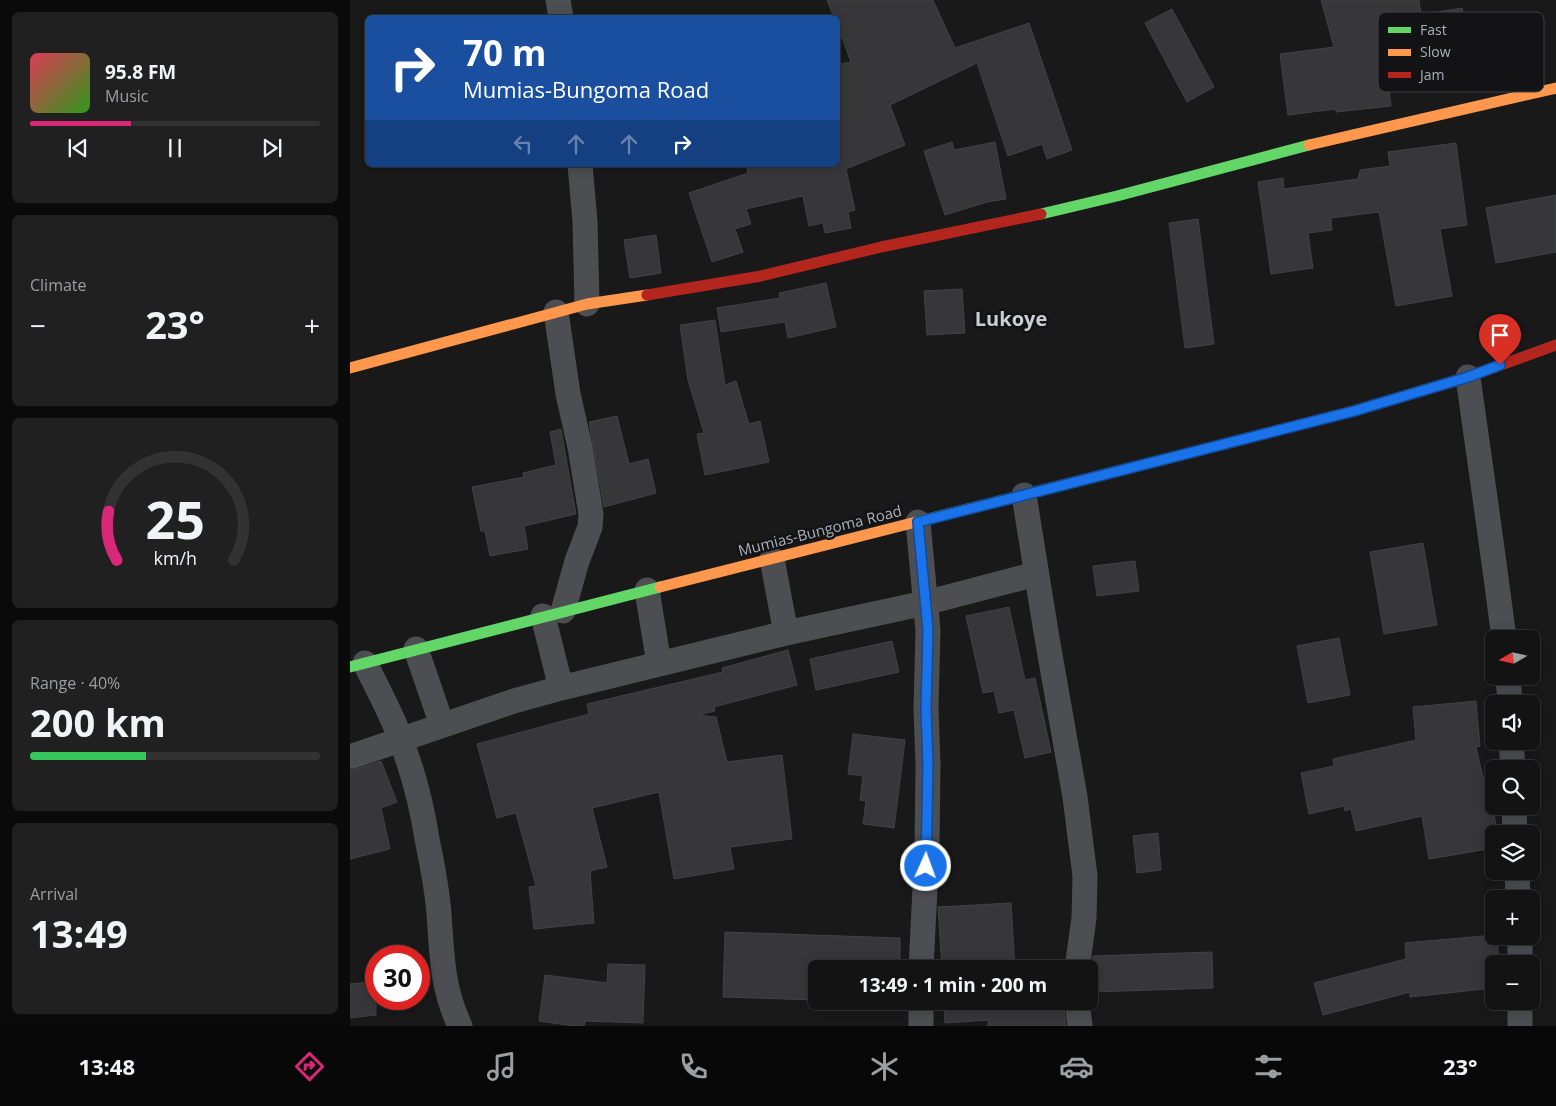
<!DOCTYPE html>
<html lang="en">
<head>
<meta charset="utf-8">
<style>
	:root { --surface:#131313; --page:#202021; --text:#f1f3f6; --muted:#9d9ea0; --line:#323233; --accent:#db2777 }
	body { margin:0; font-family:"Open Sans",sans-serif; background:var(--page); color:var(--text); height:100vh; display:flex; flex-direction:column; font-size:19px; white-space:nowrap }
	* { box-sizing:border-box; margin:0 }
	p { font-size:16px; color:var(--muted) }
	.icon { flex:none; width:28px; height:28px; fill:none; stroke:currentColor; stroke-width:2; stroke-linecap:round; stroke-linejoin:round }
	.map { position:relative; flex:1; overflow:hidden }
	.panel { display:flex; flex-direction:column; gap:12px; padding:12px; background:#0a0a0a; width:350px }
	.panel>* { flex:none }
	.guide { position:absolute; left:15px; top:15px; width:475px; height:152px; border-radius:8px; box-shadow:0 2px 12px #0003,0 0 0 1px var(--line); background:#1a4fa0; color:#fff; overflow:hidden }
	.needle { width:32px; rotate:261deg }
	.controls { position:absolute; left:1135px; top:630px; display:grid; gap:10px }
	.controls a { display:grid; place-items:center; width:55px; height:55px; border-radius:8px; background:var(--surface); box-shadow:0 2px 12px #0003,0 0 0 1px var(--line); font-size:25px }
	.speed { position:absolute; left:15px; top:945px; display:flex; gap:10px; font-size:25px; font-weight:700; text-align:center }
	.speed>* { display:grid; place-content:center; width:65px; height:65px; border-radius:50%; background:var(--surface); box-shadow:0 2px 12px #0003,0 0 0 1px var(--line); line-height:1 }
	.speed .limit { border:8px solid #d22; background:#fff; color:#111 }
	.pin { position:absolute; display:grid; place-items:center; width:42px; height:42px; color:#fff; margin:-51px -21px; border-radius:50% 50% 50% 0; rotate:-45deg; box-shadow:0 0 5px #0007 }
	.pin .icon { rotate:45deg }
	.me { position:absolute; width:55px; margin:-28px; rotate:2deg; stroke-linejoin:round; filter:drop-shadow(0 0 4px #0008) }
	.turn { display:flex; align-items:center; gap:18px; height:105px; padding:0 15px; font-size:22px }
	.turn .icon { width:65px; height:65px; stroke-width:2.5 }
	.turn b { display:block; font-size:35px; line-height:42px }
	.lanes { display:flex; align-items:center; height:48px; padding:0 15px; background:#0003; justify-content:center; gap:25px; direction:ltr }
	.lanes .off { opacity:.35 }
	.big { font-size:38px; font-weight:700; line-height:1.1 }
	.panel .card { flex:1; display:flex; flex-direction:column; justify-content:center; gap:8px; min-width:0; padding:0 18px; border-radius:8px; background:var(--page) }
	.panel .dial { align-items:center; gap:0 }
	.dial svg { height:130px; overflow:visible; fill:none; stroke:var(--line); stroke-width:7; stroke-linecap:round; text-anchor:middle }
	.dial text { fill:var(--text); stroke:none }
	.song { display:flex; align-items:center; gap:15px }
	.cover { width:60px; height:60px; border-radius:8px; background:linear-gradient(135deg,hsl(350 70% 55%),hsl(110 70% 35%)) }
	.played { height:5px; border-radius:2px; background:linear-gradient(90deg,var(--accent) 35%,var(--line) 35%) }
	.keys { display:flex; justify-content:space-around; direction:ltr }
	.heat { display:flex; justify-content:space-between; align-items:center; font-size:28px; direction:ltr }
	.charge { height:8px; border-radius:4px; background:linear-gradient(90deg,#34c759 40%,var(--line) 0) }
	.trip { position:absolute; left:458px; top:960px; width:290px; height:50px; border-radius:8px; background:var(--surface); box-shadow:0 2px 12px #0003,0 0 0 1px var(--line); font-weight:700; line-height:50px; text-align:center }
	.tab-bar { display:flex; height:80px; justify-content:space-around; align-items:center; background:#080808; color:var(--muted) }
	.tab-bar .icon { width:35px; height:35px }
	.tab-bar .current { color:var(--accent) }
	.tab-bar b { font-size:22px; color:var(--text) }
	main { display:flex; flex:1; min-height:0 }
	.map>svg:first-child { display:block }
</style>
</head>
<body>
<main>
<section class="panel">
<div class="card">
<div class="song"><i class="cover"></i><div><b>95.8 FM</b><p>Music</p></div></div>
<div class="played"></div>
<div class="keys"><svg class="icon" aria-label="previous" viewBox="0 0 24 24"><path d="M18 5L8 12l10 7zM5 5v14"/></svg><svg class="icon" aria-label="pause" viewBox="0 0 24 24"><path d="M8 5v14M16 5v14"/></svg><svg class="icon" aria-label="next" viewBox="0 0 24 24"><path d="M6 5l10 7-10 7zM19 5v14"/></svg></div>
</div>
<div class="card"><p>Climate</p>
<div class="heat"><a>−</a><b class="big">23°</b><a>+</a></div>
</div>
<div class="card dial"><svg viewBox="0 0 100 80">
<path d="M14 69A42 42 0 1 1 86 69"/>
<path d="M14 69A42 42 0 0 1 9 39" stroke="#db2777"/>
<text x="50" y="56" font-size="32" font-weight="700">25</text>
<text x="50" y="72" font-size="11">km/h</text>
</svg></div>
<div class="card"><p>Range · 40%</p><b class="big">200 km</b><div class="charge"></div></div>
<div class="card"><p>Arrival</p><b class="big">13:49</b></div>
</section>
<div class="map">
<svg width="1206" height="1026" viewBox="0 0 1206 1026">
	<rect width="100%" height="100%" fill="#191919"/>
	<path fill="#373739" stroke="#414245" d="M477 0H583L605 48 679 23 722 150 697 159 692 144 658 156 627 63 540 105 555 145 496 169 505 210 498 212 501 228 475 233 473 223 459 226 453 196 396 209 401 224 385 229 393 252 362 262 339 193 398 173 396 165H488V64L501 62 488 27V18H484Z
		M971 0H1069L1071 15 1112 8 1120 50 1036 65 1041 106 986 112V109L938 115 930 54 984 47Z
		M822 9 864 87 837 102 795 23Z
		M602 142 604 150 645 142 656 199 637 202 595 215 574 151Z
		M1106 143 1117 225 1090 229 1102 296 1046 306 1029 212 981 218 982 230 958 233 963 268 921 274 908 182 933 178 934 189 1008 179 1010 170 1040 166 1038 152Z
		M1206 195V252L1146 263 1136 208Z
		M848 219 864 344 835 348 819 223Z
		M306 235 311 273 280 278 274 240Z
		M476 283 486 327 438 338 435 322 371 332 367 308 430 298 429 293Z
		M612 289 615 333 577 335 574 291Z
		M365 320 375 385 386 381 399 424 410 421 419 462 355 475 347 434 354 433 338 380 330 325Z
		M267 416 279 464 298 459 306 493 254 507 239 422Z
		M211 429 226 514 174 526 178 549 140 556 135 531H131L122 487 174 477 173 473 206 465 200 432Z
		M1073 543 1087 625 1034 634 1020 552Z
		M785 561 789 591 747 596 743 566Z
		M659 607 675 680 685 678 701 752 675 758 664 710 649 713 644 691 633 693 616 616Z
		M989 638 1000 695 958 703 947 646Z
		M542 641 549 672 466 690 460 659Z
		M438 650 447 685 364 707 365 711 348 715 366 717 377 762 432 755 442 839 380 847 384 869 324 879 309 792 242 808 257 867 240 871 244 923 184 929 179 887 186 886 166 813 147 818 127 744 239 714 237 704 373 672 372 668Z
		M1126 701 1130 746 1126 747 1138 799H1142L1147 834H1144V848L1079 859 1072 816 1006 831 1001 809 995 811 994 806 959 814 951 773 984 766 983 759 1066 740 1063 707Z
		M503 734 555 740 544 828 513 824 516 801 510 800 513 776 498 774Z
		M31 761 47 802 31 808 40 849 0 859V771Z
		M808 833 811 870 787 873 783 836Z
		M661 903 665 969H592L588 907Z
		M375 932 550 938V969H466V1000L373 997Z
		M1144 935V936H1147L1149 964H1144V988L1060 997V992L973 1015 964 983 1056 959 1055 943Z
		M862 952 863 988 742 992 741 971 743 956Z
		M258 964 295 965 293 1023 235 1021 234 1026H224L189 1021 195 975 257 983Z
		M26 981V1015L0 1018V984Z
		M594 1001H667L668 1009 700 1001H713L716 1026H638V1020L595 1023Z"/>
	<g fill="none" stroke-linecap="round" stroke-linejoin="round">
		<path stroke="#4d4e52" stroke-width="25" d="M208 0 211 18
			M230 165 235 221 237 304
			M206 312 218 394 230 447 241 514 240 527 227 561 213 611
			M1118 377C1130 464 1143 551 1154 639
			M674 495 697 638 725 797 735 876 734 918 727 969
			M568 522 578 630 576 709 578 764 577 848 571 969
			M422 559 436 633
			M297 590 309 664
			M193 616 211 688
			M66 649 92 725
			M15 663C25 683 36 704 45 725 60 761 71 800 77 839 82 863 87 889 89 914 92 955 92 988 110 1026
			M1158 676 1160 704
			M1161 741 1163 769
			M0 757 164 701 211 688 436 633 575 603 686 574
			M1164 806 1165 834
			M1167 871 1168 899
			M1170 936V964
			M571 1001V1026
			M727 1001 730 1026
			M1170 1026V1001"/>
		<path stroke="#63d668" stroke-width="11" d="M691 214 767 196 959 145
			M574 520 808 461
			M0 667 310 587"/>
		<path stroke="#ff974d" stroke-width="11" d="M959 145 1206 88
			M0 368 237 304 297 295
			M310 587 574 520"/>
		<path stroke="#b3261e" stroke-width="11" d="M297 295 411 276 531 247 691 214
			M808 461 1004 411 1118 377 1206 345"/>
	</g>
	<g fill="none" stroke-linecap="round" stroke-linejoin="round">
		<defs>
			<path id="route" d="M576 866 578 764 576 709 578 630 568 522 1004 411 1118 377 1150 365"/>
		</defs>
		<use href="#route" stroke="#114b97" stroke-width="12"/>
		<use href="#route" stroke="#1a73e8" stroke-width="9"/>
	</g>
	<g text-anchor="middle" stroke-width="5" stroke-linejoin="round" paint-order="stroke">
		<g font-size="15" fill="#abafba" stroke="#131315">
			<text transform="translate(470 531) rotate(-14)" y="5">Mumias-Bungoma Road</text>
		</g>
		<g font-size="20" font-weight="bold" fill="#ccced6" stroke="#131315">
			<text x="661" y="326">Lukoye</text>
		</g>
	</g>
	<rect x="1028" y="12" width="166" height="80" rx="8" fill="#131315" stroke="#414247" stroke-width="1"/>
	<rect x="1038" y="27" width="23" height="6" fill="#63d668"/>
	<rect x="1038" y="49" width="23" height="7" fill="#ff974d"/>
	<rect x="1038" y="72" width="23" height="6" fill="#b3261e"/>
	<g font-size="14" fill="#abafba">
		<text x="1070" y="35">Fast</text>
		<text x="1070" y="57">Slow</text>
		<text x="1070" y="80">Jam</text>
	</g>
</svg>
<div class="controls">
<a><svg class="needle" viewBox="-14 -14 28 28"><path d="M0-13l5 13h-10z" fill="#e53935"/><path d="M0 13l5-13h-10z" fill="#9d9ea0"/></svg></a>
<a><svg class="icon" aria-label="sound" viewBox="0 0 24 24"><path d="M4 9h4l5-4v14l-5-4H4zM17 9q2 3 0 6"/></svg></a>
<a><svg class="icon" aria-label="search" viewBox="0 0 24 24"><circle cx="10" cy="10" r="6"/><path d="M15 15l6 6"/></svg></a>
<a><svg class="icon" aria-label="layers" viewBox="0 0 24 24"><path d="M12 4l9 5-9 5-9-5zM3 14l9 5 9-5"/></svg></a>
<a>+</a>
<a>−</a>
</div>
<div class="speed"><div class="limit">30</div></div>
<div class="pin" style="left:1150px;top:365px;background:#d93025"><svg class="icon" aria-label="arrive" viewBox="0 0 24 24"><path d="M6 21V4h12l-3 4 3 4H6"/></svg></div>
<svg class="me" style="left:576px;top:866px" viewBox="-20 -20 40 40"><circle r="17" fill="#1a73e8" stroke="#fff" stroke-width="3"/><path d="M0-11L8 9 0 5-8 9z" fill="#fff"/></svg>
<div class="trip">13:49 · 1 min · 200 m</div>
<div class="guide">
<div class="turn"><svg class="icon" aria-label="right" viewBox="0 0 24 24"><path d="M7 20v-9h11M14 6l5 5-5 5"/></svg><div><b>70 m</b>Mumias-Bungoma Road</div></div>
<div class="lanes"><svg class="icon off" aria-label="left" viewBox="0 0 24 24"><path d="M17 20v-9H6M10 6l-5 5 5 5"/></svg><svg class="icon off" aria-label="ahead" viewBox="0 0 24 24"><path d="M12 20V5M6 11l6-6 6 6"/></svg><svg class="icon off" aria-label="ahead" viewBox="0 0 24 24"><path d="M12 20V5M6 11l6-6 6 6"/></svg><svg class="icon" aria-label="right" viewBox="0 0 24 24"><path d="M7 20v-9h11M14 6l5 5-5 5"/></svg></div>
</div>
</div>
</main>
<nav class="tab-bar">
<b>13:48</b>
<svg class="icon current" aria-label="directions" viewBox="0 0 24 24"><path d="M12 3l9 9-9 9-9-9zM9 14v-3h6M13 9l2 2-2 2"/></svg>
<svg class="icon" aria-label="music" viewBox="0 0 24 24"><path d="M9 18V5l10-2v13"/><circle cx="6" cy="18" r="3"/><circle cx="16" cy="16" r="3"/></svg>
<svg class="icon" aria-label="phone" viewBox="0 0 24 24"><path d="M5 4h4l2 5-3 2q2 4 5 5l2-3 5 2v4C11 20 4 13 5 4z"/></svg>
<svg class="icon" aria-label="climate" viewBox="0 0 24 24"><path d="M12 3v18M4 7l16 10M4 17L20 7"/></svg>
<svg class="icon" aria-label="car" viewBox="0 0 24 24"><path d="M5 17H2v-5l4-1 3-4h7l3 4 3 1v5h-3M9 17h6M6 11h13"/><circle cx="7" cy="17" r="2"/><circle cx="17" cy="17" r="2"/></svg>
<svg class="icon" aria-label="filters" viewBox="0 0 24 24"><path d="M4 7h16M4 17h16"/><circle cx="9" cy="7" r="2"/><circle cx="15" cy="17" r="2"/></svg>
<b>23°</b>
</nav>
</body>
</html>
